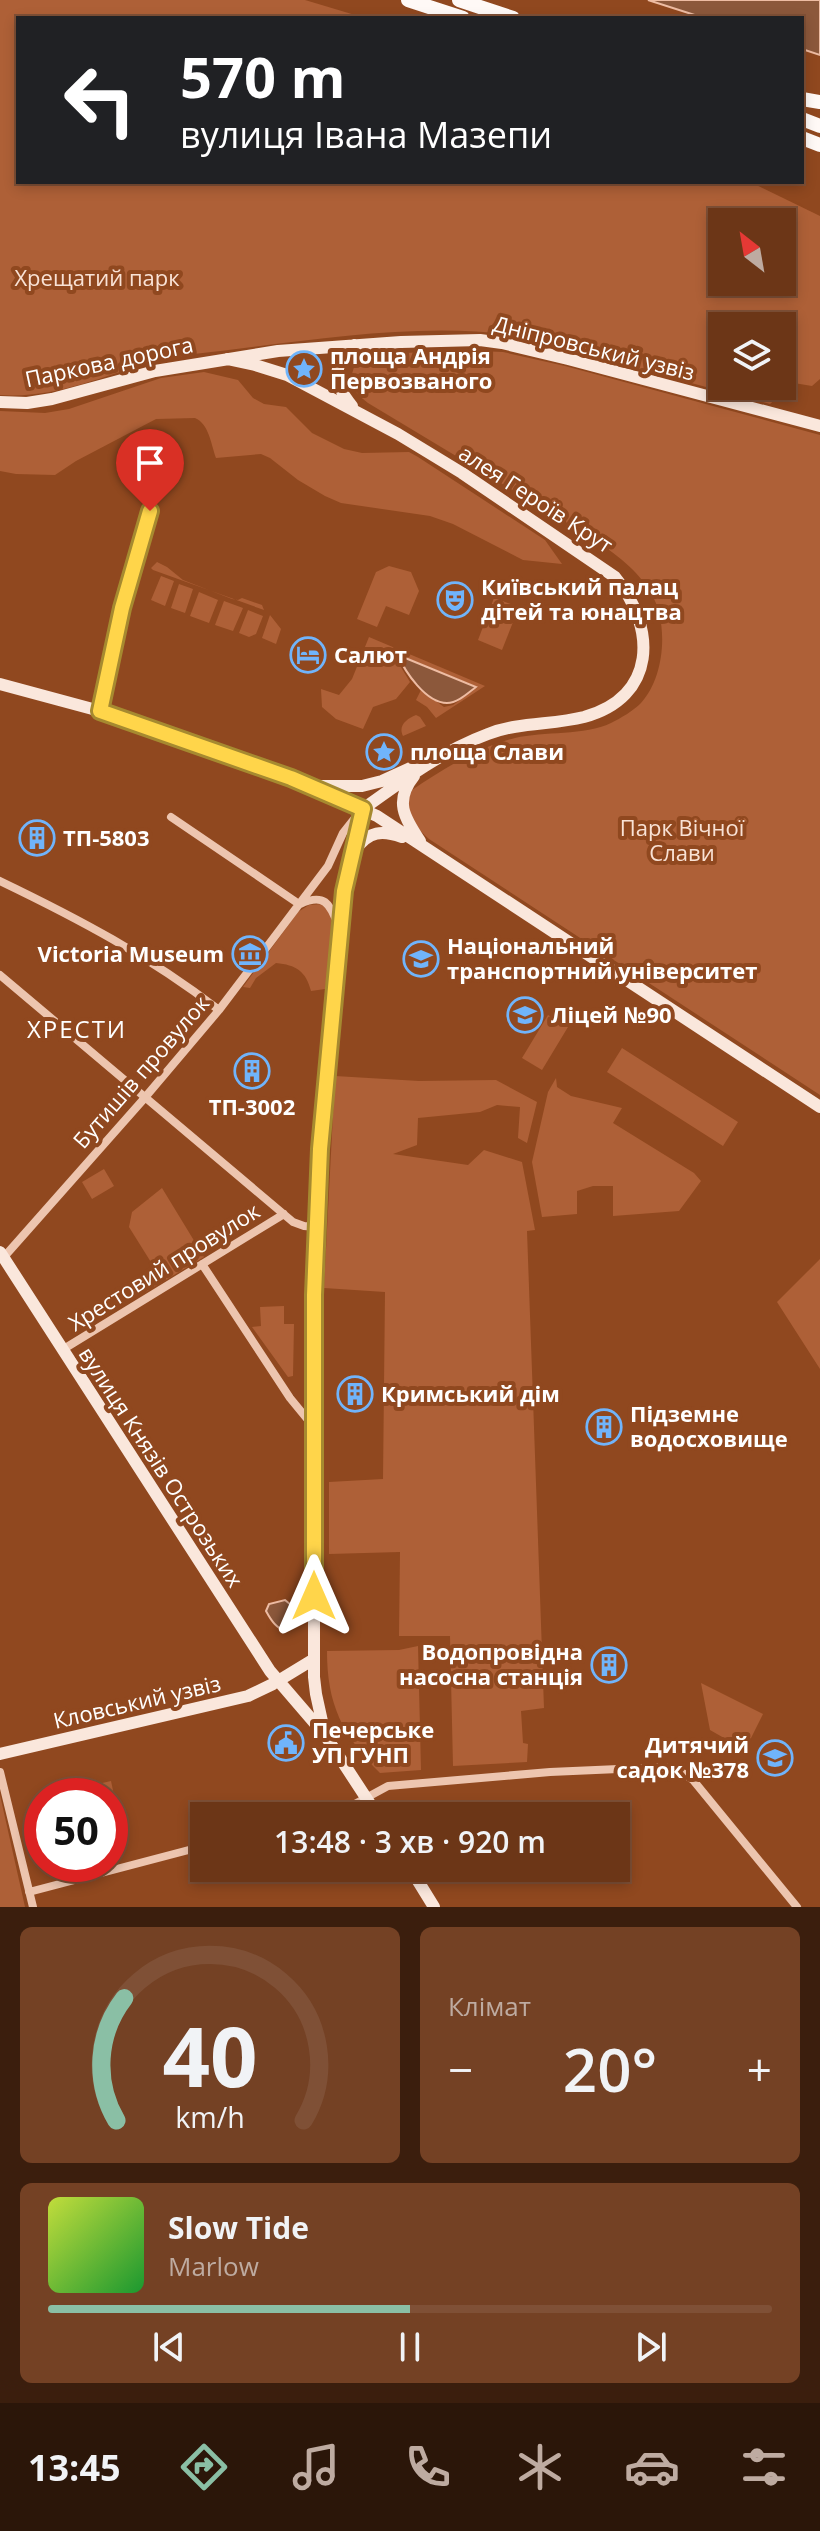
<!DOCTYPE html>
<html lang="uk">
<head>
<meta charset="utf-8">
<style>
	:root { --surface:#6c3617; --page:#744124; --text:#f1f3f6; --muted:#beaba1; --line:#7f5036; --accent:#8abfa5 }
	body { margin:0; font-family:"Open Sans",sans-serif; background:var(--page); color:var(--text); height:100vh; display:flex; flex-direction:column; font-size:30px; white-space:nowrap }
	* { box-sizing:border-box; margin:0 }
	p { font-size:26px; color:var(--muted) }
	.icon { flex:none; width:44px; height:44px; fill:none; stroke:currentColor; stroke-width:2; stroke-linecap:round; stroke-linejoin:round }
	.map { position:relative; height:1907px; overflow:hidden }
	.drawer { display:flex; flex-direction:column; gap:20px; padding:20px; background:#3b1e0d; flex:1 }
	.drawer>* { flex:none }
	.guide { position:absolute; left:16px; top:16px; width:788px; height:168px; border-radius:0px; box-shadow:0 4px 12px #0003,0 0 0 2px var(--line); background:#202124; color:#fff; overflow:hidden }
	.needle { width:52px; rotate:329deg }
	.fabs { position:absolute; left:708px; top:208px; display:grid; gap:16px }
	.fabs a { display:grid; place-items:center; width:88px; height:88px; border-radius:0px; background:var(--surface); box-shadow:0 4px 12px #0003,0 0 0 2px var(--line); font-size:40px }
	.speed { position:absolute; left:24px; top:1778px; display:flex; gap:16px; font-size:40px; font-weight:700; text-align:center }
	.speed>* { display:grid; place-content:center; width:104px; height:104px; border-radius:50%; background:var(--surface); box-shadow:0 4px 12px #0003,0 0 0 2px var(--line); line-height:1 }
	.speed .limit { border:12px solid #d22; background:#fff; color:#111 }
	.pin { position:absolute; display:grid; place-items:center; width:68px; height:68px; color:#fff; margin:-82px -34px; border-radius:50% 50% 50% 0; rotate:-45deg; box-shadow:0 0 8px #0007 }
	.pin .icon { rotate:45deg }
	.me { position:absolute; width:88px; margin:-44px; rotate:0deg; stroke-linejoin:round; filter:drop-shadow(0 0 6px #0008) }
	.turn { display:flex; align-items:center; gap:28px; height:168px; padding:0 32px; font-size:36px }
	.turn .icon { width:104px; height:104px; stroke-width:2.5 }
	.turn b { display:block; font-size:56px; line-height:68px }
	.big { font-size:60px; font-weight:600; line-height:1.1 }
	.drawer .widget { flex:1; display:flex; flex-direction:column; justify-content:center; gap:12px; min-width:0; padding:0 28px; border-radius:12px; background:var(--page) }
	.drawer .dial { align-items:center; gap:0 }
	.dial svg { height:208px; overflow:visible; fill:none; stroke:var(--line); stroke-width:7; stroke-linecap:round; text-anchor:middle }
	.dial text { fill:var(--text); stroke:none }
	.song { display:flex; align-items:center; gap:24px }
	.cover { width:96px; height:96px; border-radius:12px; background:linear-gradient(135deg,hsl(70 70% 55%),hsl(130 70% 35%)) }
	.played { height:8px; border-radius:4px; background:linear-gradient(90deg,var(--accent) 50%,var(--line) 50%) }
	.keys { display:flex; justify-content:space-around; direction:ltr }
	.heat { display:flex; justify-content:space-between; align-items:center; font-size:44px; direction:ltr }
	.drawer .tiles { flex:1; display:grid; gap:20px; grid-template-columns:1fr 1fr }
	.widget:last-child { grid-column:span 2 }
	.trip { position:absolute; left:190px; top:1802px; width:440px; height:80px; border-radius:0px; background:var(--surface); box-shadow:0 4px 12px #0003,0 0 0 2px var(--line); font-weight:600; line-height:80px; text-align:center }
	.menu { display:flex; height:128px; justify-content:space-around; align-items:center; background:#2b1609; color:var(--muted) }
	.menu .icon { width:56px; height:56px }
	.menu .active { color:var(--accent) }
	.menu b { font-size:36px; color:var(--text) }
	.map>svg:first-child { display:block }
</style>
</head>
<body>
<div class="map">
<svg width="820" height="1907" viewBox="0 0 820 1907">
	<rect width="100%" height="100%" fill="#90481f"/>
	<path fill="#ae6037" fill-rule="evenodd" d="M0 0H305L365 18H18V182H750L820 216V379L812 386 794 383 770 404 512 335C413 321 294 343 194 354 180 357 165 358 151 362 101 377 53 399 0 395ZM722 222H782V282H722ZM722 326H782V386H722Z
		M453 350 503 352 565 366 820 435V1095L429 839C414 825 401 810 412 790 443 769 478 747 515 738 544 731 585 736 611 723 621 718 633 711 641 703 665 677 669 623 651 593 637 569 616 555 594 539L368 403C353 392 347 384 355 365L375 355Z
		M204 372 238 380 253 398 264 404 286 407 312 433 344 449 362 453 409 452 418 457 545 540 562 564 523 560 453 524 430 516 341 503 325 496 298 480 270 458 261 454 216 458C211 444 209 424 195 418L156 419 76 461 55 475 16 474 0 471V411L45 413 69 409 161 378Z
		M157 562 167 567 183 580 232 599 238 600 242 598 262 605 264 610 153 570 151 568Z
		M389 566 411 572 419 591 409 615 386 606 377 627 357 619 376 572Z
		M161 576 174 581 165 606 151 600Z
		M179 584 193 589 185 613 171 608Z
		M199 592 218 600 209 623 190 616Z
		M494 598 519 607 502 650 478 640Z
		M224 601 243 608 233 631 215 625Z
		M248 610 263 616 256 634 249 637 239 633Z
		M270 615 281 629 276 644 262 638Z
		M369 637 485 686 436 718 427 707 416 700 421 690 444 707 453 705 478 687 395 653 399 664 410 682 396 699 373 707 363 729 336 719 322 707 321 689 339 695 352 679Z
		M416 715 420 717 426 726 403 736C398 726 406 719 416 715Z
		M322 904 334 915 335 933 325 989 311 991C306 971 296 965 276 963L256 978 250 988 243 987 298 912 309 905Z
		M548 1015 568 1027 542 1070 522 1058Z
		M622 1048 738 1122 723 1146 607 1072Z
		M335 1076 419 1081 496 1080 537 1102 527 1143 518 1138 520 1107 497 1105 480 1112 418 1118 417 1145 393 1154 468 1165 484 1150 522 1162 535 1230 527 1231 544 1708 521 1711 523 1743 528 1744 527 1762 453 1766 450 1636H399L400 1552 329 1554V1482L383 1479 385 1292 324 1288Z
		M556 1078 557 1087 571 1096 622 1108 613 1123 694 1173 701 1181 679 1211 613 1216V1186H593L577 1191V1214L542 1217 532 1162 548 1092Z
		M104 1169 114 1186 92 1199 82 1182Z
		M162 1188 204 1257 139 1296 131 1282 154 1267 129 1227 132 1212Z
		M820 1259V1369L777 1302Z
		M284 1306V1324H294L293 1376 288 1377 252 1327 261 1326 260 1307Z
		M418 1646 421 1770 380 1773C342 1735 327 1704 327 1651L399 1650Z
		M701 1683 763 1714 745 1750 710 1730Z
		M111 1781 114 1795 82 1796 80 1788Z
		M0 1795 25 1907H0Z"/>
	<path fill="#8c583b" stroke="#eebca3" stroke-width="2" d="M648 0H820V55L802 49V18H704Z
		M398 655 476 687C468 693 458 703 447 703 426 703 405 672 398 655Z
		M285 1600 291 1605C292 1634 280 1637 266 1611L269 1604Z"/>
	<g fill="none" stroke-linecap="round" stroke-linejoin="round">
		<path stroke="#edc5af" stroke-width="8" d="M100 711 122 608 150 511
			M171 817 299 904
			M0 881C79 919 149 956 219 1010
			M300 904C324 893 330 903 338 925
			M0 975 293 1222 304 1226 316 1227
			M4 1257 142 1101 219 1010 328 866 343 833 362 809
			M202 1264 290 1398 313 1426
			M62 1350 284 1214
			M0 1772 33 1907
			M314 1816 353 1805 388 1786 550 1772 664 1767 680 1771 693 1780 797 1907
			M29 1892 204 1846"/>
		<path stroke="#fae7dc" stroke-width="12" d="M227 359 255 365 287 375 398 434 462 473 615 577C657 628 657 697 584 717 552 725 519 722 488 734 442 751 402 781 363 809
			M0 402 27 403 52 399 155 371 278 351 401 342 480 340 502 343 568 359 820 426
			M352 406C333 383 331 366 354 345
			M0 684 100 711 224 754 291 778 377 816 820 1107
			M414 776C394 801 404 817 420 841
			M316 786H362L382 781 417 765
			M356 849C369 831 382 830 402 837
			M0 1252 270 1671 325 1735 378 1816
			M325 1735 316 1694 314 1677V1295L320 1149 344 891 363 809
			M0 1754 248 1696 273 1684 314 1659
			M410 1868 434 1907"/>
		<path stroke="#fff9f6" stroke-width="14" d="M408 0 463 18
			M459 0 513 18
			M802 99 820 102
			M802 119 820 126
			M802 138 820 145"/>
	</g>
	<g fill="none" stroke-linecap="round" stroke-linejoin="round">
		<defs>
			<path id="route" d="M150 511 122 608 100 711 291 778 363 809 344 891 320 1149 314 1295V1596"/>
		</defs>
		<use href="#route" stroke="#a68a30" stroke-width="20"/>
		<use href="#route" stroke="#ffd54a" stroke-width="14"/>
	</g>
	<defs>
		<symbol id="sight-ring" viewBox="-11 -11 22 22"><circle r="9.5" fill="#90481f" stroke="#70b4fb" stroke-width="1.5"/><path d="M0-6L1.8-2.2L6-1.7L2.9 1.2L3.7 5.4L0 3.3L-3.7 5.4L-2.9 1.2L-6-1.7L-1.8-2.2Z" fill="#70b4fb"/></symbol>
		<symbol id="theatre-ring" viewBox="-11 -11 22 22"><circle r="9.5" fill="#90481f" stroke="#70b4fb" stroke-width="1.5"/><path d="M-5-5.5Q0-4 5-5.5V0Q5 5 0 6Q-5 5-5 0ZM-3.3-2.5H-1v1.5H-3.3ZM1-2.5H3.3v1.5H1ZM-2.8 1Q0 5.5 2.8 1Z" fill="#70b4fb"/></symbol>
		<symbol id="hotel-ring" viewBox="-11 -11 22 22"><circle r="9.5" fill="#90481f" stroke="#70b4fb" stroke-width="1.5"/><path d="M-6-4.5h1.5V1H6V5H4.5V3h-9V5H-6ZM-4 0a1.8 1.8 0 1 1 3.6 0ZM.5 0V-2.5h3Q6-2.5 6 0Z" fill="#70b4fb"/></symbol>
		<symbol id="building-ring" viewBox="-11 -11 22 22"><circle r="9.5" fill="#90481f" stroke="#70b4fb" stroke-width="1.5"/><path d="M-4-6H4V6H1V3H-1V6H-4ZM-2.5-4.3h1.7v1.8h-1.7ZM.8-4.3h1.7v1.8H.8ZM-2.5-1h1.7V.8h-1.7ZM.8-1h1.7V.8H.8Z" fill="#70b4fb"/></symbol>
		<symbol id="museum-ring" viewBox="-11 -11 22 22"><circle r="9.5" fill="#90481f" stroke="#70b4fb" stroke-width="1.5"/><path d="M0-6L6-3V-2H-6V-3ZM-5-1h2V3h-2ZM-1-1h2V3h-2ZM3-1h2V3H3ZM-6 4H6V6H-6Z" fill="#70b4fb"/></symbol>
		<symbol id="university-ring" viewBox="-11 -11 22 22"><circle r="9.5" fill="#90481f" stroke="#70b4fb" stroke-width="1.5"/><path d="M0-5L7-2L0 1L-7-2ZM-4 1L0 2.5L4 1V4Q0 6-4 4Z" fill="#70b4fb"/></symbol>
		<symbol id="school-ring" viewBox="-11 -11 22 22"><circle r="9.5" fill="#90481f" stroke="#70b4fb" stroke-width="1.5"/><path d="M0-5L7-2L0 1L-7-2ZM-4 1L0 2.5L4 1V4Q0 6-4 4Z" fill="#70b4fb"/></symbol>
		<symbol id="civic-ring" viewBox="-11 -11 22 22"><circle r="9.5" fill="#90481f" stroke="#70b4fb" stroke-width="1.5"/><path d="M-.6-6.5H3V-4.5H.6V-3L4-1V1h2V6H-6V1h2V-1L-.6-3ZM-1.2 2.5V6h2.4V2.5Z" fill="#70b4fb"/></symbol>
	</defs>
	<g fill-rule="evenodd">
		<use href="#sight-ring" x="284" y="349" width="40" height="40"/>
		<use href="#theatre-ring" x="435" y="580" width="40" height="40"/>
		<use href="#hotel-ring" x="288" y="635" width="40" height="40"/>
		<use href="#sight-ring" x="364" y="732" width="40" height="40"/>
		<use href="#building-ring" x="17" y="818" width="40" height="40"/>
		<use href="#museum-ring" x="230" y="934" width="40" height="40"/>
		<use href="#university-ring" x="401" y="939" width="40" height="40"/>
		<use href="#school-ring" x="505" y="995" width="40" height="40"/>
		<use href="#building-ring" x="232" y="1051" width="40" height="40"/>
		<use href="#building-ring" x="335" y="1374" width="40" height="40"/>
		<use href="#building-ring" x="584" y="1407" width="40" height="40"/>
		<use href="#building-ring" x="589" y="1645" width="40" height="40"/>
		<use href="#civic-ring" x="266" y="1723" width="40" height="40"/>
		<use href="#school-ring" x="755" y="1738" width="40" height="40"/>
	</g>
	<g text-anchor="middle" stroke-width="8" stroke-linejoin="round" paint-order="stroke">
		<g font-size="22" fill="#f9e2d5" stroke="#90481f">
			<text x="97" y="286">Хрещатий парк</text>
			<text x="682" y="836">Парк Вічної<tspan x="682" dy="25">Слави</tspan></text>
		</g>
		<g font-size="22" fill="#fff" stroke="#90481f">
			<text transform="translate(594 348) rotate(14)" y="8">Дніпровський узвіз</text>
			<text transform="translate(109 362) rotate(-12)" y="8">Паркова дорога</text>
			<text transform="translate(536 499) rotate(33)" y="8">алея Героїв Крут</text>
			<text transform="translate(141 1072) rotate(-49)" y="8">Бутишів провулок</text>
			<text transform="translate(164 1267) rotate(-32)" y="8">Хрестовий провулок</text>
			<text transform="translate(161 1467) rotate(57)" y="8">вулиця Князів Острозьких</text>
			<text transform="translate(137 1702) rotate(-13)" y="8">Кловський узвіз</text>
		</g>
		<g font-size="22" font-weight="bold" fill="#fff" stroke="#90481f" text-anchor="start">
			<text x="330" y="364">площа Андрія<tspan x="330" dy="25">Первозваного</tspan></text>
			<text x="481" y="595">Київський палац<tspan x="481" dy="25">дітей та юнацтва</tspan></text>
			<text x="334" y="663">Салют</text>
			<text x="410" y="760">площа Слави</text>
			<text x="63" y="846">ТП-5803</text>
			<text x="447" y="954">Національний<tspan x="447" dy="25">транспортний університет</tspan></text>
			<text x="224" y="962" text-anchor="end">Victoria Museum</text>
			<text x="551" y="1023">Ліцей №90</text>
			<text x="252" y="1115" text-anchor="middle">ТП-3002</text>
			<text x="381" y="1402">Кримський дім</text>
			<text x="630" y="1422">Підземне<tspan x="630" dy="25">водосховище</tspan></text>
			<text x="583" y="1660" text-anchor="end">Водопровідна<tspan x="583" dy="25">насосна станція</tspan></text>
			<text x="312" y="1738">Печерське<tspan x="312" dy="25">УП ГУНП</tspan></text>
			<text x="749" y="1753" text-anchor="end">Дитячий<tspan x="749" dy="25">садок №378</tspan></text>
		</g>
		<g font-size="24" letter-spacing="2" fill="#fff" stroke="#90481f">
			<text x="77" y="1038">ХРЕСТИ</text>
		</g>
	</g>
</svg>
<div class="fabs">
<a><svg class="needle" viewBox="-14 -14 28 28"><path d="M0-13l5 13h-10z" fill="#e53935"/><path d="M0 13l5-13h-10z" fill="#beaba1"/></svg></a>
<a><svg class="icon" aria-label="layers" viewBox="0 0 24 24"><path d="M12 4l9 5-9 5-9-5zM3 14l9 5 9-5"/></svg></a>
</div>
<div class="speed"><div class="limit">50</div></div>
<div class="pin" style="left:150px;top:511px;background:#d93025"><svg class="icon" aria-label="arrive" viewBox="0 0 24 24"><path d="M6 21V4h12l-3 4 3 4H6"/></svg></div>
<svg class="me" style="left:314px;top:1596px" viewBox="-20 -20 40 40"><path d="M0-17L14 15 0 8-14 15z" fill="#ffd54a" stroke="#fff" stroke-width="4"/></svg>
<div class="trip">13:48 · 3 хв · 920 m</div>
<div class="guide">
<div class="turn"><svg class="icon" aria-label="left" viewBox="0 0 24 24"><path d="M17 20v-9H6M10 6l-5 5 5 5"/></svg><div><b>570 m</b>вулиця Івана Мазепи</div></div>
</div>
</div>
<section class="drawer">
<div class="tiles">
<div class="widget dial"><svg viewBox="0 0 100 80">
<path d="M14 69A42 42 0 1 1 86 69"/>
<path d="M14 69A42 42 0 0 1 17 22" stroke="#8abfa5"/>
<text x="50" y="56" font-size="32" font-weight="700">40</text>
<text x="50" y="72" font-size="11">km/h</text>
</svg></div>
<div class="widget"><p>Клімат</p>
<div class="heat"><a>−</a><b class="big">20°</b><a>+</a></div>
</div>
<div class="widget">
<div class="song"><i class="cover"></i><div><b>Slow Tide</b><p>Marlow</p></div></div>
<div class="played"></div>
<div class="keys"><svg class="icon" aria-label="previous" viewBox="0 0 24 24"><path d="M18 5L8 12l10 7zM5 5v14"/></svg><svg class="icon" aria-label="pause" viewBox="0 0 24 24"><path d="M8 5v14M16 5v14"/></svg><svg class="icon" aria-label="next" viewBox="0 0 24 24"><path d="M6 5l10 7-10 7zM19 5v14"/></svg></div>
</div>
</div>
</section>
<nav class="menu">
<b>13:45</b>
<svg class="icon active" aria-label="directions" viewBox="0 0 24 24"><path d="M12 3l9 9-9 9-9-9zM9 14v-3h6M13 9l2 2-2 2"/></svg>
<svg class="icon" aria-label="music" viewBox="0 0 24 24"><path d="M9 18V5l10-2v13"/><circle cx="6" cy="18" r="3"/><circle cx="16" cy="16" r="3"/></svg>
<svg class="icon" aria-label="phone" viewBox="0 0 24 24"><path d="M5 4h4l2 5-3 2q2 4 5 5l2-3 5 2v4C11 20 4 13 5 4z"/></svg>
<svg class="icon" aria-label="climate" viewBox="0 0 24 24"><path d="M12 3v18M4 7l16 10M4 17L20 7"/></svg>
<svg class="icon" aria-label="car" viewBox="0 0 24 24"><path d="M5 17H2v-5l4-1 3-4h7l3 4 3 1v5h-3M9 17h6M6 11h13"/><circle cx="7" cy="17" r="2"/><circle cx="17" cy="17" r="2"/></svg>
<svg class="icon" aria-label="filters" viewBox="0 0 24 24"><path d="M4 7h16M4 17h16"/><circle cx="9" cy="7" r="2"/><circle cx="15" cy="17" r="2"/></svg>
</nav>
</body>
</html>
